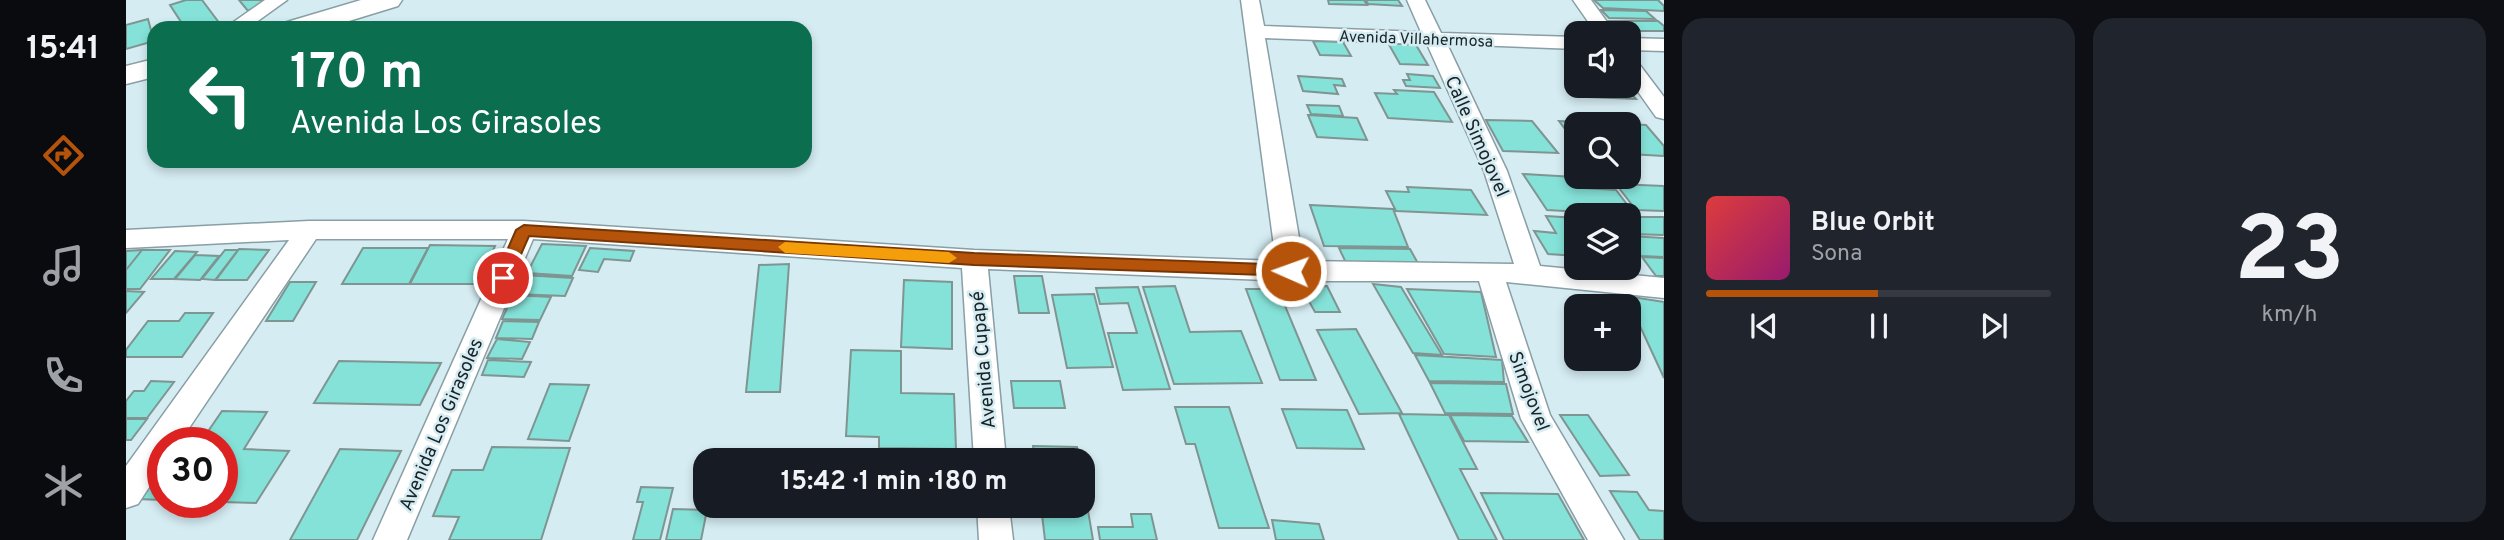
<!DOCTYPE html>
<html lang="en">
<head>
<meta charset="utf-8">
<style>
	:root { --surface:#171b24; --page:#20242c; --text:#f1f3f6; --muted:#9ea1a6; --line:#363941; --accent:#b45309 }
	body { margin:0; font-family:Overpass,sans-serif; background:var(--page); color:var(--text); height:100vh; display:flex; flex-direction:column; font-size:26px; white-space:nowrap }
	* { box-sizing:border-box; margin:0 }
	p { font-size:23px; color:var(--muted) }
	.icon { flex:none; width:38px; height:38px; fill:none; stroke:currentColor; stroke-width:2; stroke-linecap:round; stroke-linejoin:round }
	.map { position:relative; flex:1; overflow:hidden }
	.panel { display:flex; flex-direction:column; gap:18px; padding:18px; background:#0d0f14; width:840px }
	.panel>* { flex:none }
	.top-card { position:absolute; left:21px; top:21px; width:665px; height:147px; border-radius:21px; box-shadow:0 4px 10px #0003; background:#0b6e4f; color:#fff; overflow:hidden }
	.tools { position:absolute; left:1438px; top:21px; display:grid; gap:14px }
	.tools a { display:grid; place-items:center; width:77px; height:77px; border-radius:14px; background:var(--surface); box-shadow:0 4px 10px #0003; font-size:35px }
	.speed { position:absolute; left:21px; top:427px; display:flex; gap:14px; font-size:35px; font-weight:700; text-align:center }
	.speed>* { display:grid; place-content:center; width:91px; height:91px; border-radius:50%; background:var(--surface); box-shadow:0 4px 10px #0003; line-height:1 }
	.speed .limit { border:10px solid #d22; background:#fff; color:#111 }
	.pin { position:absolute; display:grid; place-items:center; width:60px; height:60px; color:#fff; margin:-30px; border:4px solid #fff; border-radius:50%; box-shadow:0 2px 7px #0007 }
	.me { position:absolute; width:77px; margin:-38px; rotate:272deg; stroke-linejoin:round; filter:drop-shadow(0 0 5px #0008) }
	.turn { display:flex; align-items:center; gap:24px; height:147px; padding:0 28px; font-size:32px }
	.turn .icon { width:91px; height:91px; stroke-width:2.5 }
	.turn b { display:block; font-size:49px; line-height:60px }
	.panel .widget { flex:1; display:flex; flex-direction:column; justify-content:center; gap:10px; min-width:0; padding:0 24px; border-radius:21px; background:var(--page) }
	.panel .dial { align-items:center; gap:0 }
	.dial b { font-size:91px; line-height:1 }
	.song { display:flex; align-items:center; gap:21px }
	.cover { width:84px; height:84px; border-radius:10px; background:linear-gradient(135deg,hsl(0 70% 55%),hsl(320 70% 35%)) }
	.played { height:7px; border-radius:4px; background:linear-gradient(90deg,var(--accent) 50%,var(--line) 50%) }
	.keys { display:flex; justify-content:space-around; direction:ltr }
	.panel .tiles { flex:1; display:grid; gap:18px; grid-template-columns:repeat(2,1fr) }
	.trip { position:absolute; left:567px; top:448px; width:402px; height:70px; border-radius:21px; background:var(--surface); box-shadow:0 4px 10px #0003; font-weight:700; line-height:70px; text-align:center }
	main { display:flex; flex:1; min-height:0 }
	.menu { display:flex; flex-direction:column; width:126px; justify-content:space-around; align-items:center; background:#090b0e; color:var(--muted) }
	.menu .icon { width:49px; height:49px }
	.menu .current { color:var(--accent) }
	.menu b { font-size:32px; color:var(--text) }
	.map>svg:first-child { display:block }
</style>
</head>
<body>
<main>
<nav class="menu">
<b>15:41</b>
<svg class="icon current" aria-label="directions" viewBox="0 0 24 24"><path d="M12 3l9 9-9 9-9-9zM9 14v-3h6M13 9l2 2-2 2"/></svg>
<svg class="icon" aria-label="music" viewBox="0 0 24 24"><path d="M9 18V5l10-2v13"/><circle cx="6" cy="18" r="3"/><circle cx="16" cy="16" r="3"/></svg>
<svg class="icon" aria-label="phone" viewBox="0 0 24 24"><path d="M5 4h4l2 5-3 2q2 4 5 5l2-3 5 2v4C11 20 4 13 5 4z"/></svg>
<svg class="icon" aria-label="climate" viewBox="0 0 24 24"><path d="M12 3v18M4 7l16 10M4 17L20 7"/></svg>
</nav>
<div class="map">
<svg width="1538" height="540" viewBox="0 0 1538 540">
	<rect width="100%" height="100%" fill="#d5ecf3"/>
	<path fill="#85e2d8" stroke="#7f9592" stroke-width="2" d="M60 0H76L97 28H59L44 5Z
		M113 0H142L122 11Z
		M1202 0H1238L1241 5 1203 4Z
		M1240 0H1272L1276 6 1242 4Z
		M1468 0H1532L1538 6V11L1477 8Z
		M1475 10 1520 11 1529 19 1483 18Z
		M22 19 28 41 0 49V25Z
		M1478 21H1532L1538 26V31H1490Z
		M1187 41 1217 42 1225 56 1194 55Z
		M1262 43 1290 45 1302 65 1274 64Z
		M1281 74 1307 76 1314 88 1280 86 1277 80H1284Z
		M1172 76 1216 79 1219 86 1208 85 1212 94 1177 91Z
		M1452 86H1498L1510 99 1461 97Z
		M1268 90 1308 92 1326 122 1262 118 1249 93 1271 94Z
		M1181 105 1213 106 1217 116 1185 114Z
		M1182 115 1231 118 1241 140 1191 137Z
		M1360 120 1406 121 1432 153 1377 151Z
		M1433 121 1502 124H1451V145Z
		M1503 124 1520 125 1538 146V156L1503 154Z
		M1397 174 1449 177 1457 188 1490 190 1509 215 1421 210Z
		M1490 184 1538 186V211L1510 210Z
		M1281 187 1345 190 1361 215 1270 211 1260 191 1283 192Z
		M1184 205 1267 209 1282 247 1198 246Z
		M1420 216 1451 218V256L1422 254 1408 231 1430 233Z
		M1503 217H1538V235L1505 234Z
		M1503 236 1538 238V257L1515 256 1503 240Z
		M416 244 460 246 446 276 401 273Z
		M304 245 369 246 352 284H284Z
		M237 248H302L283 284H216Z
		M464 248 508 251 504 261 478 259 472 272 453 270Z
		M1213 248 1284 249 1294 267 1221 265Z
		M113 249 143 250 121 280H90Z
		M16 250H44L14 289H0V270Z
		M16 250 0 270V251Z
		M99 250H112L89 280 76 279Z
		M49 251 71 252 48 279H25Z
		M69 255 93 256 74 280 49 279Z
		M1516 257 1538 258V276H1530Z
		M663 264 654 392H620L633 265Z
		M397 275 447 278 439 296 388 294Z
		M888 276H916L923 313H893Z
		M778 280 826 282V349L775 347Z
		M164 282H190L167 321H140Z
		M1247 284 1275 287 1316 355 1287 353Z
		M1049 286 1064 332 1115 331 1136 383 1048 384 1017 287Z
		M1201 286 1214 312H1189L1175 287Z
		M1012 287 1044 389 997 390 982 333H1011L1002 303 974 304 970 288Z
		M1120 289H1152L1190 380H1154Z
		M1281 289 1355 292 1370 357 1318 354Z
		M0 291 18 292 0 313Z
		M968 294 987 367 941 368 926 295Z
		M387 295 425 297 414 320 376 319Z
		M1500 296 1538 302V378Z
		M59 313H87L56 357H0V350L22 321H53Z
		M377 321 413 322 406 339 370 338Z
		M1230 329 1276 413 1233 414 1191 330Z
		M371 339 404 342 396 359 361 358Z
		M725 350 775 351V393L828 394 830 449 753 448V437L720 436Z
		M1289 355 1376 360 1378 382 1303 381Z
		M362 360 405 362 398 377 356 375Z
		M213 361 315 363 294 405 188 403Z
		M25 381 48 382 21 418H0V401L8 391H18Z
		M885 381H934L939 408H888Z
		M1304 383 1380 384 1387 414 1319 413Z
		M424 384 463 385 443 441 402 439Z
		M1049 407H1103L1143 528H1093L1069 444H1060Z
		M1156 409 1221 410 1238 449 1171 448Z
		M96 411 141 412 118 449 163 451 130 503 96 502V443H74Z
		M1273 414 1323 415 1351 469H1334L1371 540H1333Z
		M1324 415 1386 416 1402 442 1338 441Z
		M1434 415H1462L1503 475 1474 476Z
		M0 419H21L5 440H0Z
		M907 446 951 447 954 460H909Z
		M366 447 444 448 415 540H323L333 517 307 516 326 470H357Z
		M214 449 275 451 231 540H164Z
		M37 463V500L11 499Z
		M957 481 967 540H919L915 506H957Z
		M515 487 547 488 534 540H507L517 502H511Z
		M1484 491 1511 492 1523 510 1538 511V540H1514Z
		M1355 493 1432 494 1458 540H1378Z
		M547 509 581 510 575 540H540Z
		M1005 514H1025L1031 540H974L972 527H1007Z
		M1146 520 1193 524 1198 540H1150Z"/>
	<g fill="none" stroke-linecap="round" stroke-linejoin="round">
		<defs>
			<path id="street" d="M139 0H161L122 28H99Z
				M1115 0H1133L1138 26 1295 32 1281 0H1299L1315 33 1451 37V49L1321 44 1381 171 1414 266 1538 278V298L1380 282 1424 415 1498 540H1462L1395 419 1353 281H1165L862 269 880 460H848L836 268 407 239 281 540H247L382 239H190L53 443H37V466L12 504 0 508V466L163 240 0 248V230L183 221H398L848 250 1150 261ZM1139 38 1301 44 1358 171 1388 264 1177 261Z
				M1447 0H1465L1489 33H1470Z
				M1503 38 1538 39V51L1503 50Z
				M1503 58 1510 60 1538 97V119L1530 117 1503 79Z
				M851 506H883L887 540H853Z"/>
			<path id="secondary" d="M235 0H276L272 6 200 28H157L161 22Z
				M28 59V77L0 84V66Z"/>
		</defs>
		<use href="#street" stroke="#899ea5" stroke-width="3"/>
		<use href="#secondary" stroke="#899ea5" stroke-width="3"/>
		<use href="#street" fill="#fff" fill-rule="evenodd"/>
		<use href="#secondary" fill="#fff" fill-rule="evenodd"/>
	</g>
	<path fill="#b45309" stroke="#753606" stroke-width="2" d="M398 225 848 253 1165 265 1173 271 1165 276 848 265 403 236 383 282H371L369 278 390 230Z"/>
	<path fill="#f59e0b" d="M659 242 823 252 831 258 823 263 659 253 652 247Z"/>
	<g text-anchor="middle" stroke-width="5" stroke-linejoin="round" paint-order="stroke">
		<g font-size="16" fill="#1a2325" stroke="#d5ecf3">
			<text transform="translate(1290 38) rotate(2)" y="6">Avenida Villahermosa</text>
		</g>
		<g font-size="19" fill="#1a2325" stroke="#d5ecf3">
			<text transform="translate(1352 136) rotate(66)" y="7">Calle Simojovel</text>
			<text transform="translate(856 360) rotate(-95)" y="7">Avenida Cupapé</text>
			<text transform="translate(1404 391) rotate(69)" y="7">Simojovel</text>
			<text transform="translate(314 424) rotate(-67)" y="7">Avenida Los Girasoles</text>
		</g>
	</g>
</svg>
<div class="tools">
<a><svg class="icon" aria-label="sound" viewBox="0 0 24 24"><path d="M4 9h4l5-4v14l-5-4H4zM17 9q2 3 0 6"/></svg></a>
<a><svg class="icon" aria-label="search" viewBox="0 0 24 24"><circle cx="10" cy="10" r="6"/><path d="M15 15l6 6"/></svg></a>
<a><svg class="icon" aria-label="layers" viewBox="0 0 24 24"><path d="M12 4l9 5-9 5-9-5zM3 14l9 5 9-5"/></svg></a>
<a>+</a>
</div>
<div class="speed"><div class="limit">30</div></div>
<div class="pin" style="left:377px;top:278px;background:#d93025"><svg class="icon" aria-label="arrive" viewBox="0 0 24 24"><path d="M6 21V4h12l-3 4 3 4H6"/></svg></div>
<svg class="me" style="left:1165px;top:271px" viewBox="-20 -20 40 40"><circle r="17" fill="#b45309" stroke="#fff" stroke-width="3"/><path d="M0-11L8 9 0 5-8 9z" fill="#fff"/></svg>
<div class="trip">15:42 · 1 min · 180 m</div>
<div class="top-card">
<div class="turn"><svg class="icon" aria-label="left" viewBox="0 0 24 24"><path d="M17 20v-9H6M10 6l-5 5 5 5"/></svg><div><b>170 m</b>Avenida Los Girasoles</div></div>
</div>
</div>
<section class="panel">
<div class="tiles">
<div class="widget">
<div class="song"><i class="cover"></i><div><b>Blue Orbit</b><p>Sona</p></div></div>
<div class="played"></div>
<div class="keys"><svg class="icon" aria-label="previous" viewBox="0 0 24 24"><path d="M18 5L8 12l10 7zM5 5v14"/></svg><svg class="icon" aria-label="pause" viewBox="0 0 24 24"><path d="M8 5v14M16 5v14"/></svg><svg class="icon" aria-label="next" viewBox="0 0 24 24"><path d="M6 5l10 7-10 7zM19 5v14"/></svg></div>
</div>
<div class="widget dial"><b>23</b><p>km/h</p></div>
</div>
</section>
</main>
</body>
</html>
